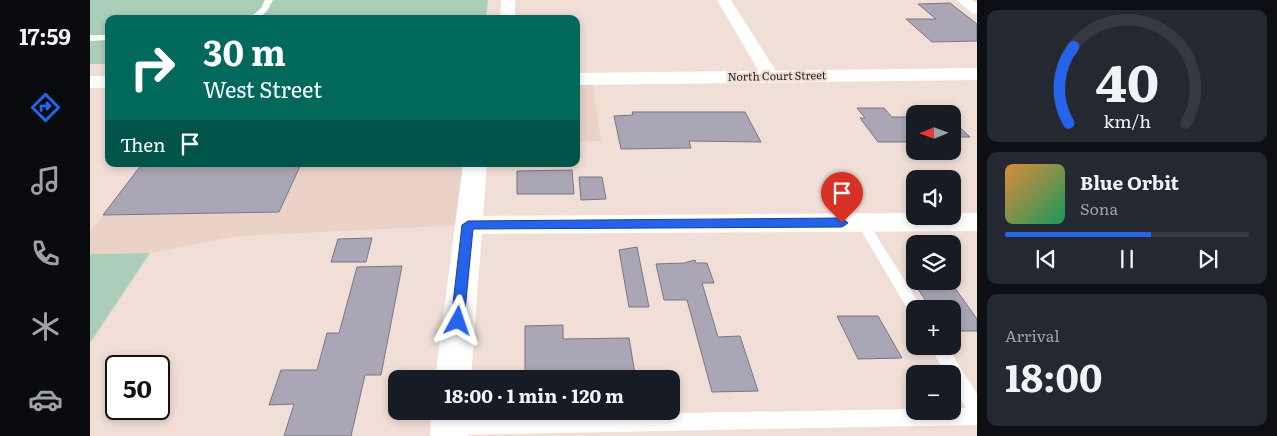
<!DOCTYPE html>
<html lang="en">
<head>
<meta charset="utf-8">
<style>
	:root { --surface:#171b24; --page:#242831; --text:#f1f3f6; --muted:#9ea1a6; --line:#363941; --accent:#2563eb }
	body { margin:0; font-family:Literata,serif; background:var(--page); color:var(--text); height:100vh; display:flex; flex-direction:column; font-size:19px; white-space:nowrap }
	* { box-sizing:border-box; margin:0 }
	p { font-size:16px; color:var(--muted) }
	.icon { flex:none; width:28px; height:28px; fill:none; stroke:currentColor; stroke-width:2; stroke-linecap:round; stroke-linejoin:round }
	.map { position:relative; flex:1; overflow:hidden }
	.side { display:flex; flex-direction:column; gap:10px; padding:10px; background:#0d0f14; width:300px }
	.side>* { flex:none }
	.hud { position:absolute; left:15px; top:15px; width:475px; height:152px; border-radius:10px; box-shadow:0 2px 8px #0003; background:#00695c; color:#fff; overflow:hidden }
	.needle { width:32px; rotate:269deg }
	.controls { position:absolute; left:816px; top:105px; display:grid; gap:10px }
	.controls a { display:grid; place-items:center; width:55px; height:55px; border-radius:10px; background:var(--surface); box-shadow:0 2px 8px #0003; font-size:25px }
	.speed { position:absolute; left:15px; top:355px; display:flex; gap:10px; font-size:25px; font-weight:700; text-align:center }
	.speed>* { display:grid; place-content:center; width:65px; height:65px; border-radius:50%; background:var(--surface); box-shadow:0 2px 8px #0003; line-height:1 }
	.speed .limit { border:2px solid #111; border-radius:8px; background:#fff; color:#111 }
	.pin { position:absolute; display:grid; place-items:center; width:42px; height:42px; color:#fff; margin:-51px -21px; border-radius:50% 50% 50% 0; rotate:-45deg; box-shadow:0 0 5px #0007 }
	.pin .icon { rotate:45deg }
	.me { position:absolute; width:55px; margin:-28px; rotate:5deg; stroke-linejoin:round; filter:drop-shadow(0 0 4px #0008) }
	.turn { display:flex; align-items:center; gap:18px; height:105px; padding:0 15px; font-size:22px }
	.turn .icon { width:65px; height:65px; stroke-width:2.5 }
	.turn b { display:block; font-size:35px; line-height:42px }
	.then { display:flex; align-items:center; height:48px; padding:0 15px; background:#0003; gap:10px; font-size:19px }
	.big { font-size:38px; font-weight:700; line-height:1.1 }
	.side .widget { flex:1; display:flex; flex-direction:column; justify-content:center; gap:8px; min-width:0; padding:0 18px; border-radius:10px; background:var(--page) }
	.side .dial { align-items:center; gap:0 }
	.dial svg { height:130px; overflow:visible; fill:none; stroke:var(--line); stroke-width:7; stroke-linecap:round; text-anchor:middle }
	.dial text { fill:var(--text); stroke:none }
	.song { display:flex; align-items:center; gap:15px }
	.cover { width:60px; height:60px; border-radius:8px; background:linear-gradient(135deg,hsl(30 70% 55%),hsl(150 70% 35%)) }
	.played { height:5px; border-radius:2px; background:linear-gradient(90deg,var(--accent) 60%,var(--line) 60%) }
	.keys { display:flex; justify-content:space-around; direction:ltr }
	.trip { position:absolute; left:298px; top:370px; width:292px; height:50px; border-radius:10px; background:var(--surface); box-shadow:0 2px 8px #0003; font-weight:700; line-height:50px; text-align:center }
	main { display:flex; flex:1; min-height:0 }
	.dock { display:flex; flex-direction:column; width:90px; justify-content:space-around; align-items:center; background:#090b0e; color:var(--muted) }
	.dock .icon { width:35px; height:35px }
	.dock .active { color:var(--accent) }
	.dock b { font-size:22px; color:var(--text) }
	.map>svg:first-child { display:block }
</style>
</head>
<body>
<main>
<nav class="dock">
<b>17:59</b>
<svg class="icon active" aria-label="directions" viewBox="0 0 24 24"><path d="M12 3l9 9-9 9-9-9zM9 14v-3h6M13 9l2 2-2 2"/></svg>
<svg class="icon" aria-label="music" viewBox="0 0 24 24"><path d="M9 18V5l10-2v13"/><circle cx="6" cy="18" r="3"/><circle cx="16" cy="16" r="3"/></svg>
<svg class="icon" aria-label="phone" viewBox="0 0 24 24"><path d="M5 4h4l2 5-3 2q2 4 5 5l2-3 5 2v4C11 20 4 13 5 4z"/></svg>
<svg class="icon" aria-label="climate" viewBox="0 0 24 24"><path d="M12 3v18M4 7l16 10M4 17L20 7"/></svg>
<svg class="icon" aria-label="car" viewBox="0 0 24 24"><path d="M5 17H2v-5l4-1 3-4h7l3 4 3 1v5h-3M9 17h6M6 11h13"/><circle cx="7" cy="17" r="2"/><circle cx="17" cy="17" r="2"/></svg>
</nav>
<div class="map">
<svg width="887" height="436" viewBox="0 0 887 436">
	<rect width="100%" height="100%" fill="#f1dfd7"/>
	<path fill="#ebd2c7" d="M486 79H502L511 141 486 142Z
		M52 164H385L378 225 148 236 60 253 0 254V232Z"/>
	<path fill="#abceb9" d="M0 0H398L396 19H19V64H0Z
		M60 253 0 343V254Z"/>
	<path fill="#aaa6b5" stroke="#7a7684" d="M860 3 887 24V41L842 42 816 19H846L828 4Z
		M767 108H794L802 117H825V138H822L825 142H788L770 118H775Z
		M542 112H655L671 142 599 141 601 148 531 149 524 116 543 115Z
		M862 120 880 137H862Z
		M52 164H211L189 212 13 215Z
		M482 170 484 194H427V171Z
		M489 177H512L516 199 491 200Z
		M282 238 276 262H241L248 239Z
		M547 247 559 307H539L529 250Z
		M605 260 606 263H617L624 283H612L628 337 650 336 668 391 622 392 597 300H574L566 264 594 263Z
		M312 266 291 375H275L261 436H194L204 404 179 405 191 370H227L237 333H249L267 267Z
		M823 281H860L887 319V331H862V309H841Z
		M747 316H788L812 358 768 359Z
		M473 325V339L539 338 545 374 505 375V379H435V326Z"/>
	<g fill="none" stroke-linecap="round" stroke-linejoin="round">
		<path fill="#fff" fill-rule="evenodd" d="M175 0H183L177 11 168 19H159L171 8Z
			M0 35H19V40L0 41Z
			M772 217 776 219 830 305 832 309H825V315L820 313 766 222 768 219Z
			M840 346H857L887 394V425L362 435 356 432 353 426 356 420 362 417 825 409V411H862V408H876L862 385V374H856Z"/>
		<path fill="#fff" fill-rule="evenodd" d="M411 0H425V19H410Z
			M627 0H641L689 76 686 80H674Z
			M866 0H882L887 3V14L882 13Z
			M825 213V216H862V213H887V231L378 234 369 231 366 225 369 219 378 216Z"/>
		<path fill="#fff" fill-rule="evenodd" d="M887 68V80L486 85V73Z
			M0 76H19V88H0Z
			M373 164H397L381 379H345Z
			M341 411H379L378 436H340Z"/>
	</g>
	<path fill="#2563eb" stroke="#184099" d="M752 218 758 223 752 227 383 229 374 321 372 325 368 327 363 325 361 321 372 225 378 221Z"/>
	<g text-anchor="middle" stroke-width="4.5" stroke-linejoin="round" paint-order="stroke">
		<g font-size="11" fill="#221c19" stroke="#f1dfd7">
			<text transform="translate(687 76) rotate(-1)" y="4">North Court Street</text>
		</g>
	</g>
</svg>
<div class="controls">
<a><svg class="needle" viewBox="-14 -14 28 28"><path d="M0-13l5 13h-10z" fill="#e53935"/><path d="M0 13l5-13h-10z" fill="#9ea1a6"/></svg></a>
<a><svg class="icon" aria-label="sound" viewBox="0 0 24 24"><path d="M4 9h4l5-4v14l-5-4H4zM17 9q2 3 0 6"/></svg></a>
<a><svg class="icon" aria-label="layers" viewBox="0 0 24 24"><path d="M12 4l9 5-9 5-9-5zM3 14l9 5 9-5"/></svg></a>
<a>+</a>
<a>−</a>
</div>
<div class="speed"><div class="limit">50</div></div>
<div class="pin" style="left:752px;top:223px;background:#d93025"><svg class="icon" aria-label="arrive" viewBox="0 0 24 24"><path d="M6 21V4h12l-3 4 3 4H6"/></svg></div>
<svg class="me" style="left:368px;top:321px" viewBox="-20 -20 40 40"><path d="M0-17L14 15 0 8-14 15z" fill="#2563eb" stroke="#fff" stroke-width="4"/></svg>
<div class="trip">18:00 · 1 min · 120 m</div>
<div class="hud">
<div class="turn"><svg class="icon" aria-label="right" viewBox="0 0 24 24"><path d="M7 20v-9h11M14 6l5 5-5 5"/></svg><div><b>30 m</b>West Street</div></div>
<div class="then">Then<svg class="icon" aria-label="arrive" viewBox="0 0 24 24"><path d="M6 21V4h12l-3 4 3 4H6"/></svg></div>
</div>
</div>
<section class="side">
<div class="widget dial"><svg viewBox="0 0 100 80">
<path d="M14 69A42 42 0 1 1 86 69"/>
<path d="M14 69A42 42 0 0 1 17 22" stroke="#2563eb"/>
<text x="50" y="56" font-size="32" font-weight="700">40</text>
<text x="50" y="72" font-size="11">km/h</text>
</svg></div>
<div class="widget">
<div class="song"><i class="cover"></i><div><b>Blue Orbit</b><p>Sona</p></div></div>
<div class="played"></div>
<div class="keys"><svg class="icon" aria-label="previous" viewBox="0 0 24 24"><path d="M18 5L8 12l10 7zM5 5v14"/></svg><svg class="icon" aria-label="pause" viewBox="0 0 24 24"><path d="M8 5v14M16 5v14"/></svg><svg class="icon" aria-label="next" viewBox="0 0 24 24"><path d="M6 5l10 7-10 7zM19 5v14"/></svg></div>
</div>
<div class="widget"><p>Arrival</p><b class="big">18:00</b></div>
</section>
</main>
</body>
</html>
